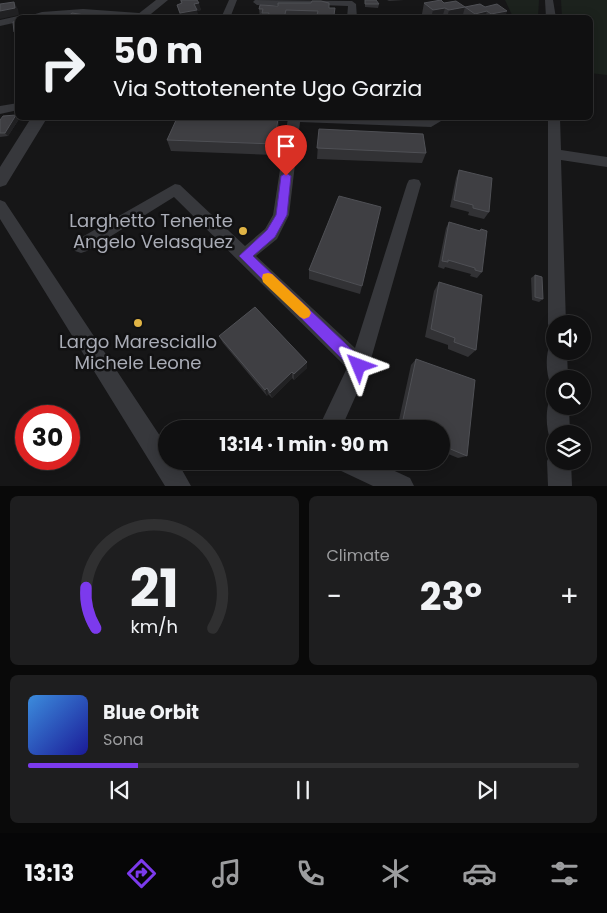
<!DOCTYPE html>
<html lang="en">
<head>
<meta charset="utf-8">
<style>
	:root { --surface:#101011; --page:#1e1e1f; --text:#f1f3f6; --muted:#9c9d9f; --line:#303031; --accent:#7c3aed }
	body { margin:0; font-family:Poppins,sans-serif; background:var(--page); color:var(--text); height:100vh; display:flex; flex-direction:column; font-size:19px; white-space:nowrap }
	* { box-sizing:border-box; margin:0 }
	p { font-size:16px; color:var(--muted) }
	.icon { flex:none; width:28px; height:28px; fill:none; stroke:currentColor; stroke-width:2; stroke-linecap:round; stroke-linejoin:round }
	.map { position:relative; height:486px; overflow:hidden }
	.side { display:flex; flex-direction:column; gap:10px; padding:10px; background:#090909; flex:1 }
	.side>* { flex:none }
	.banner { position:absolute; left:15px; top:15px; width:578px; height:105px; border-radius:8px; box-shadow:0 2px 12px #0003,0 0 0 1px var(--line); background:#101011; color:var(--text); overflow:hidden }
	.tools { position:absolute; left:546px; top:315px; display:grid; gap:10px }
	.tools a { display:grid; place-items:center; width:45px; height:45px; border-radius:50%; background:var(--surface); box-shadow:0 2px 12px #0003,0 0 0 1px var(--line); font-size:25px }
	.speed { position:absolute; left:15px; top:405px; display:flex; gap:10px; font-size:25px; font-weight:700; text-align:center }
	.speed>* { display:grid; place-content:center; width:65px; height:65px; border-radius:50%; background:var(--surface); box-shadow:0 2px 12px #0003,0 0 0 1px var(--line); line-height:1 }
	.speed .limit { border:8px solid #d22; background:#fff; color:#111 }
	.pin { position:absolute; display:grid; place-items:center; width:42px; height:42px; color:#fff; margin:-51px -21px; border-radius:50% 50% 50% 0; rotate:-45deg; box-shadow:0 0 5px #0007 }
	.pin .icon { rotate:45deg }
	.me { position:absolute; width:55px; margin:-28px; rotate:314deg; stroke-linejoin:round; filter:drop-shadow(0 0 4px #0008) }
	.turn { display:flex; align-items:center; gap:18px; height:105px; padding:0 15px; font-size:22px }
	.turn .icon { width:65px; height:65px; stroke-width:2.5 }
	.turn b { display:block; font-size:35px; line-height:42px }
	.big { font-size:38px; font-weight:700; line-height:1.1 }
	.side .widget { flex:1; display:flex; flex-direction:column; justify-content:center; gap:8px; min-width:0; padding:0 18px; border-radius:8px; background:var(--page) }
	.side .dial { align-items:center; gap:0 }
	.dial svg { height:130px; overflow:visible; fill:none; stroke:var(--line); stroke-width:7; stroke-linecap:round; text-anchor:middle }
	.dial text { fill:var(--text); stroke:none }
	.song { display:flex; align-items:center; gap:15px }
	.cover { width:60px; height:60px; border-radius:8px; background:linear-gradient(135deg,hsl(210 70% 55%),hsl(240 70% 35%)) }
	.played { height:5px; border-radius:2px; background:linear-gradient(90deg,var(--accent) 20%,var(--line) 20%) }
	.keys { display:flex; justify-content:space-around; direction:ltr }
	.heat { display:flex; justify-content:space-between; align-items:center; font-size:28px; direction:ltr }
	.side .tiles { flex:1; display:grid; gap:10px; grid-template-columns:1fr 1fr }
	.widget:last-child { grid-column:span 2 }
	.trip { position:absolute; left:158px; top:420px; width:292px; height:50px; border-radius:25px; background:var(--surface); box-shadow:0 2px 12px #0003,0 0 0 1px var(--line); font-weight:700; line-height:50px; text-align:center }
	.tabs { display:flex; height:80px; justify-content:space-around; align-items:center; background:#060607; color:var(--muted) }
	.tabs .icon { width:35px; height:35px }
	.tabs .current { color:var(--accent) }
	.tabs b { font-size:22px; color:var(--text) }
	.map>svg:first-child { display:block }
</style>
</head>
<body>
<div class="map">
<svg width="607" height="486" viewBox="0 0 607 486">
	<rect width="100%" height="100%" fill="#161617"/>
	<path fill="#1c221d" d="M505 0H539L538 17H513Z
		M561 0H607V75L590 73V18L562 17Z"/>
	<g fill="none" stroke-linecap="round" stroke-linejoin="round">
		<path fill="#37383c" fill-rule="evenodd" d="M229 0H237L230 18H221Z
			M255 0 352 1 356 4 357 18H347L348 6 293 4 291 10 287 13 283 10 284 5H257L253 2Z
			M545 0H553L556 18H546Z
			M83 9 139 13 144 16 128 18 83 14 22 18 42 12Z
			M18 16 22 18H18V22L0 26V20Z
			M18 103V110L0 114V106Z
			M288 118H446L431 127 300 122 289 215 277 239 256 256 355 348 407 184 409 180 414 179 419 180 421 184 369 366 341 429H318L347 368 174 197 87 251 81 253 75 251 73 246 75 241 175 184 180 185 245 246 265 229 273 215Z
			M548 118H560L561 150 607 157V167L561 160 566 324H555V332L550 330 548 324Z
			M0 200 5 202 166 445V461H177L191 486H165L0 219Z
			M555 342V351H567L568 379H555V388L551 386C546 374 545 356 550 344Z
			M555 397V406H569L570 434H555V443L551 442C546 429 545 411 550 398Z
			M555 451V461H571L572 486H548L547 461 551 453Z
			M334 461H373L410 478 414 486H373L337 469Z"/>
		<path fill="#37383c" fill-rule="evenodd" d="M156 0H168L146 18H133Z
			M31 118H47L6 185 0 187V167Z"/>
	</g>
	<path fill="#323235" d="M180 0H197L201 10 197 11 198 17 180 16 177 5 181 4Z
		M365 0 379 4 378 8 365 7Z
		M387 0H404L389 1Z
		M424 3H444L465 7 480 4 505 18H427L422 14Z
		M335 8 334 18H260L259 9Z
		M16 115 19 119 8 136 0 137V120Z
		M278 119 279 130 275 155 171 151 167 140Z
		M319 129 426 153 422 163 317 159Z
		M459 170 489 212 484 219 468 215 469 212 450 207 456 178Z
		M449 222 479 231 481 229 482 272 477 278 470 276 471 274 445 267 444 269 438 267 446 228Z
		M309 270 362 286 360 294 309 279Z
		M535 275 543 299 539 302 532 300 531 278Z
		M439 282 476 350 468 357 448 349V345L425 337 434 291Z
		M219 336 307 368 294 380 292 378 272 398 268 394 267 396 223 343Z
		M416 359 467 456 458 458 441 451V429H397L411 365Z"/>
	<path fill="#212123" d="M14 2 18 9 19 15 0 19V11Z
		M199 3 201 10 197 11 198 17 182 18 180 13 194 4Z
		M465 7 462 18H447L449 10Z
		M445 8 442 18H431L433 10Z
		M487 11 485 18H474L475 14Z
		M507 11 505 18H490L491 14Z
		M18 31V38L14 32Z
		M16 115 19 119 8 136 5 133Z
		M278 119 279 130 275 155 274 144Z
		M307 362V368L294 380V374Z
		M292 372V378L272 398 270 393Z
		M267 388 268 394 267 396 265 390Z"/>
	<path fill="#3f3f43" stroke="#4f5055" d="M181 0H197L199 3 194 4 197 10 180 13 177 5 182 3Z
		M365 0H376L379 4H365Z
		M441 0 444 3 456 1 465 7 480 4 485 7 497 4 507 11 491 14 487 11 475 14 465 7 449 10 445 8 433 10 424 3Z
		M312 1H321L329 3V8H335L334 15H317L318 11 286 10 284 18H267L269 13H262L263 9H259L260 5 278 6V3H311Z
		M14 2 15 8 0 11V4Z
		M72 13 98 17 97 18H66Z
		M183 16 184 18H170Z
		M18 21V31L14 32 13 22Z
		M16 115 5 133H0V120L3 116Z
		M177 118H238L278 119 274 144 167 140Z
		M319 129 423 134 426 153 317 148Z
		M459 170 492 178 489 212 473 208V205L454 200Z
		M339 196 381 207 362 286 309 270Z
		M449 222 480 231 481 229 487 231 482 272 475 270V268L448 260V262L442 261Z
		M535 275 542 277 543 299 535 297Z
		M439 282 482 295 476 350 454 342 455 338 431 329Z
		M255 307 307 362 294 374 292 372 270 393 267 388 265 390 219 336Z
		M416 359 475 380 467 456 441 445V429H401Z"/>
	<path fill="#7c3aed" stroke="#51269a" d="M286 173 291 176 287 215 275 237 253 256 364 361 366 366 364 371 359 373 354 371 239 256 267 230 276 215 281 176Z"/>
	<path fill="#f59e0b" d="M268 273 272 274 309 309 311 313 309 317 304 319 300 317 263 282 262 278 263 274Z"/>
	<g fill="#e0b445" stroke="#111112" stroke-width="2">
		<circle cx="243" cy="231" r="5"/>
		<circle cx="138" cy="323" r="5"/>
	</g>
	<g text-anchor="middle" stroke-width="5" stroke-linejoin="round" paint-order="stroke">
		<g font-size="18" fill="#a9acb6" stroke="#111112" text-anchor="end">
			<text x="233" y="227">Larghetto Tenente<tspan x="233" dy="21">Angelo Velasquez</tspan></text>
			<text x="138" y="348" text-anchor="middle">Largo Maresciallo<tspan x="138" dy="21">Michele Leone</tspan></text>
		</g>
	</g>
</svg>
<div class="tools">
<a><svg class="icon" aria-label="sound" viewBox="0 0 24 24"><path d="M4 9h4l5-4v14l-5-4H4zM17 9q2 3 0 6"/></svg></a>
<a><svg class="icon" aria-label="search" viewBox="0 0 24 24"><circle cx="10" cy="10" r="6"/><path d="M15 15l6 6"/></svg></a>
<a><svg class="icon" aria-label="layers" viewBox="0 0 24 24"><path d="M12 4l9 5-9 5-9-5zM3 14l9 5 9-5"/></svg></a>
</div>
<div class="speed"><div class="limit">30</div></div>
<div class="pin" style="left:286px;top:176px;background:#d93025"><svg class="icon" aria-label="arrive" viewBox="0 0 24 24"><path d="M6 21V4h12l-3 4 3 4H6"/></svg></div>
<svg class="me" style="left:359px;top:366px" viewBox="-20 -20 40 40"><path d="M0-17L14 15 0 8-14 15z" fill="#7c3aed" stroke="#fff" stroke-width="4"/></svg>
<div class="trip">13:14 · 1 min · 90 m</div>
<div class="banner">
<div class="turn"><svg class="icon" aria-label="right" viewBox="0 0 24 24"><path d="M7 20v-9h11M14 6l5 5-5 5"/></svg><div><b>50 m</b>Via Sottotenente Ugo Garzia</div></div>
</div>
</div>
<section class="side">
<div class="tiles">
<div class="widget dial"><svg viewBox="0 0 100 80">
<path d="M14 69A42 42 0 1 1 86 69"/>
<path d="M14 69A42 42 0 0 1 8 44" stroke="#7c3aed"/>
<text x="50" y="56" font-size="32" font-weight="700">21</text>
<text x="50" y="72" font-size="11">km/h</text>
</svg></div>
<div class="widget"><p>Climate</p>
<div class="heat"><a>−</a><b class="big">23°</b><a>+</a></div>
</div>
<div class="widget">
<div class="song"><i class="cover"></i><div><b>Blue Orbit</b><p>Sona</p></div></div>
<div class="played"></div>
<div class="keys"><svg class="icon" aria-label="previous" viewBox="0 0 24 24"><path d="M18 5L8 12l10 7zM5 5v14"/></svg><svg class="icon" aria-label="pause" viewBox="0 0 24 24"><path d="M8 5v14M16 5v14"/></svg><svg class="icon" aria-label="next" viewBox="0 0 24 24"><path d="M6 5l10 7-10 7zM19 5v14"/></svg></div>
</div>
</div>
</section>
<nav class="tabs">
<b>13:13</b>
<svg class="icon current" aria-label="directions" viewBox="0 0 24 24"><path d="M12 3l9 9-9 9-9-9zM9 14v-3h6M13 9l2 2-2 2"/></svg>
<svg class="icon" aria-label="music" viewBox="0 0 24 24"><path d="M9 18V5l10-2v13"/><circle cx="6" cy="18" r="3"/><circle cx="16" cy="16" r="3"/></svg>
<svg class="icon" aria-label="phone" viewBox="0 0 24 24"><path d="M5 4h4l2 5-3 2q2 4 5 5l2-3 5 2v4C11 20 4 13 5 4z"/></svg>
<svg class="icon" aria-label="climate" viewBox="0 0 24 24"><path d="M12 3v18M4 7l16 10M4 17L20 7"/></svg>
<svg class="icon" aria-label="car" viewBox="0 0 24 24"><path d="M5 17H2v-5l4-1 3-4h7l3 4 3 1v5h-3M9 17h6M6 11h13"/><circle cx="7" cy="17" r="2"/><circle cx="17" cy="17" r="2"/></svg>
<svg class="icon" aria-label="filters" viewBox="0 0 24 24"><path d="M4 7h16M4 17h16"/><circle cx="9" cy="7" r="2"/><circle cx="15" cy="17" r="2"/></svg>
</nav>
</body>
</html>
